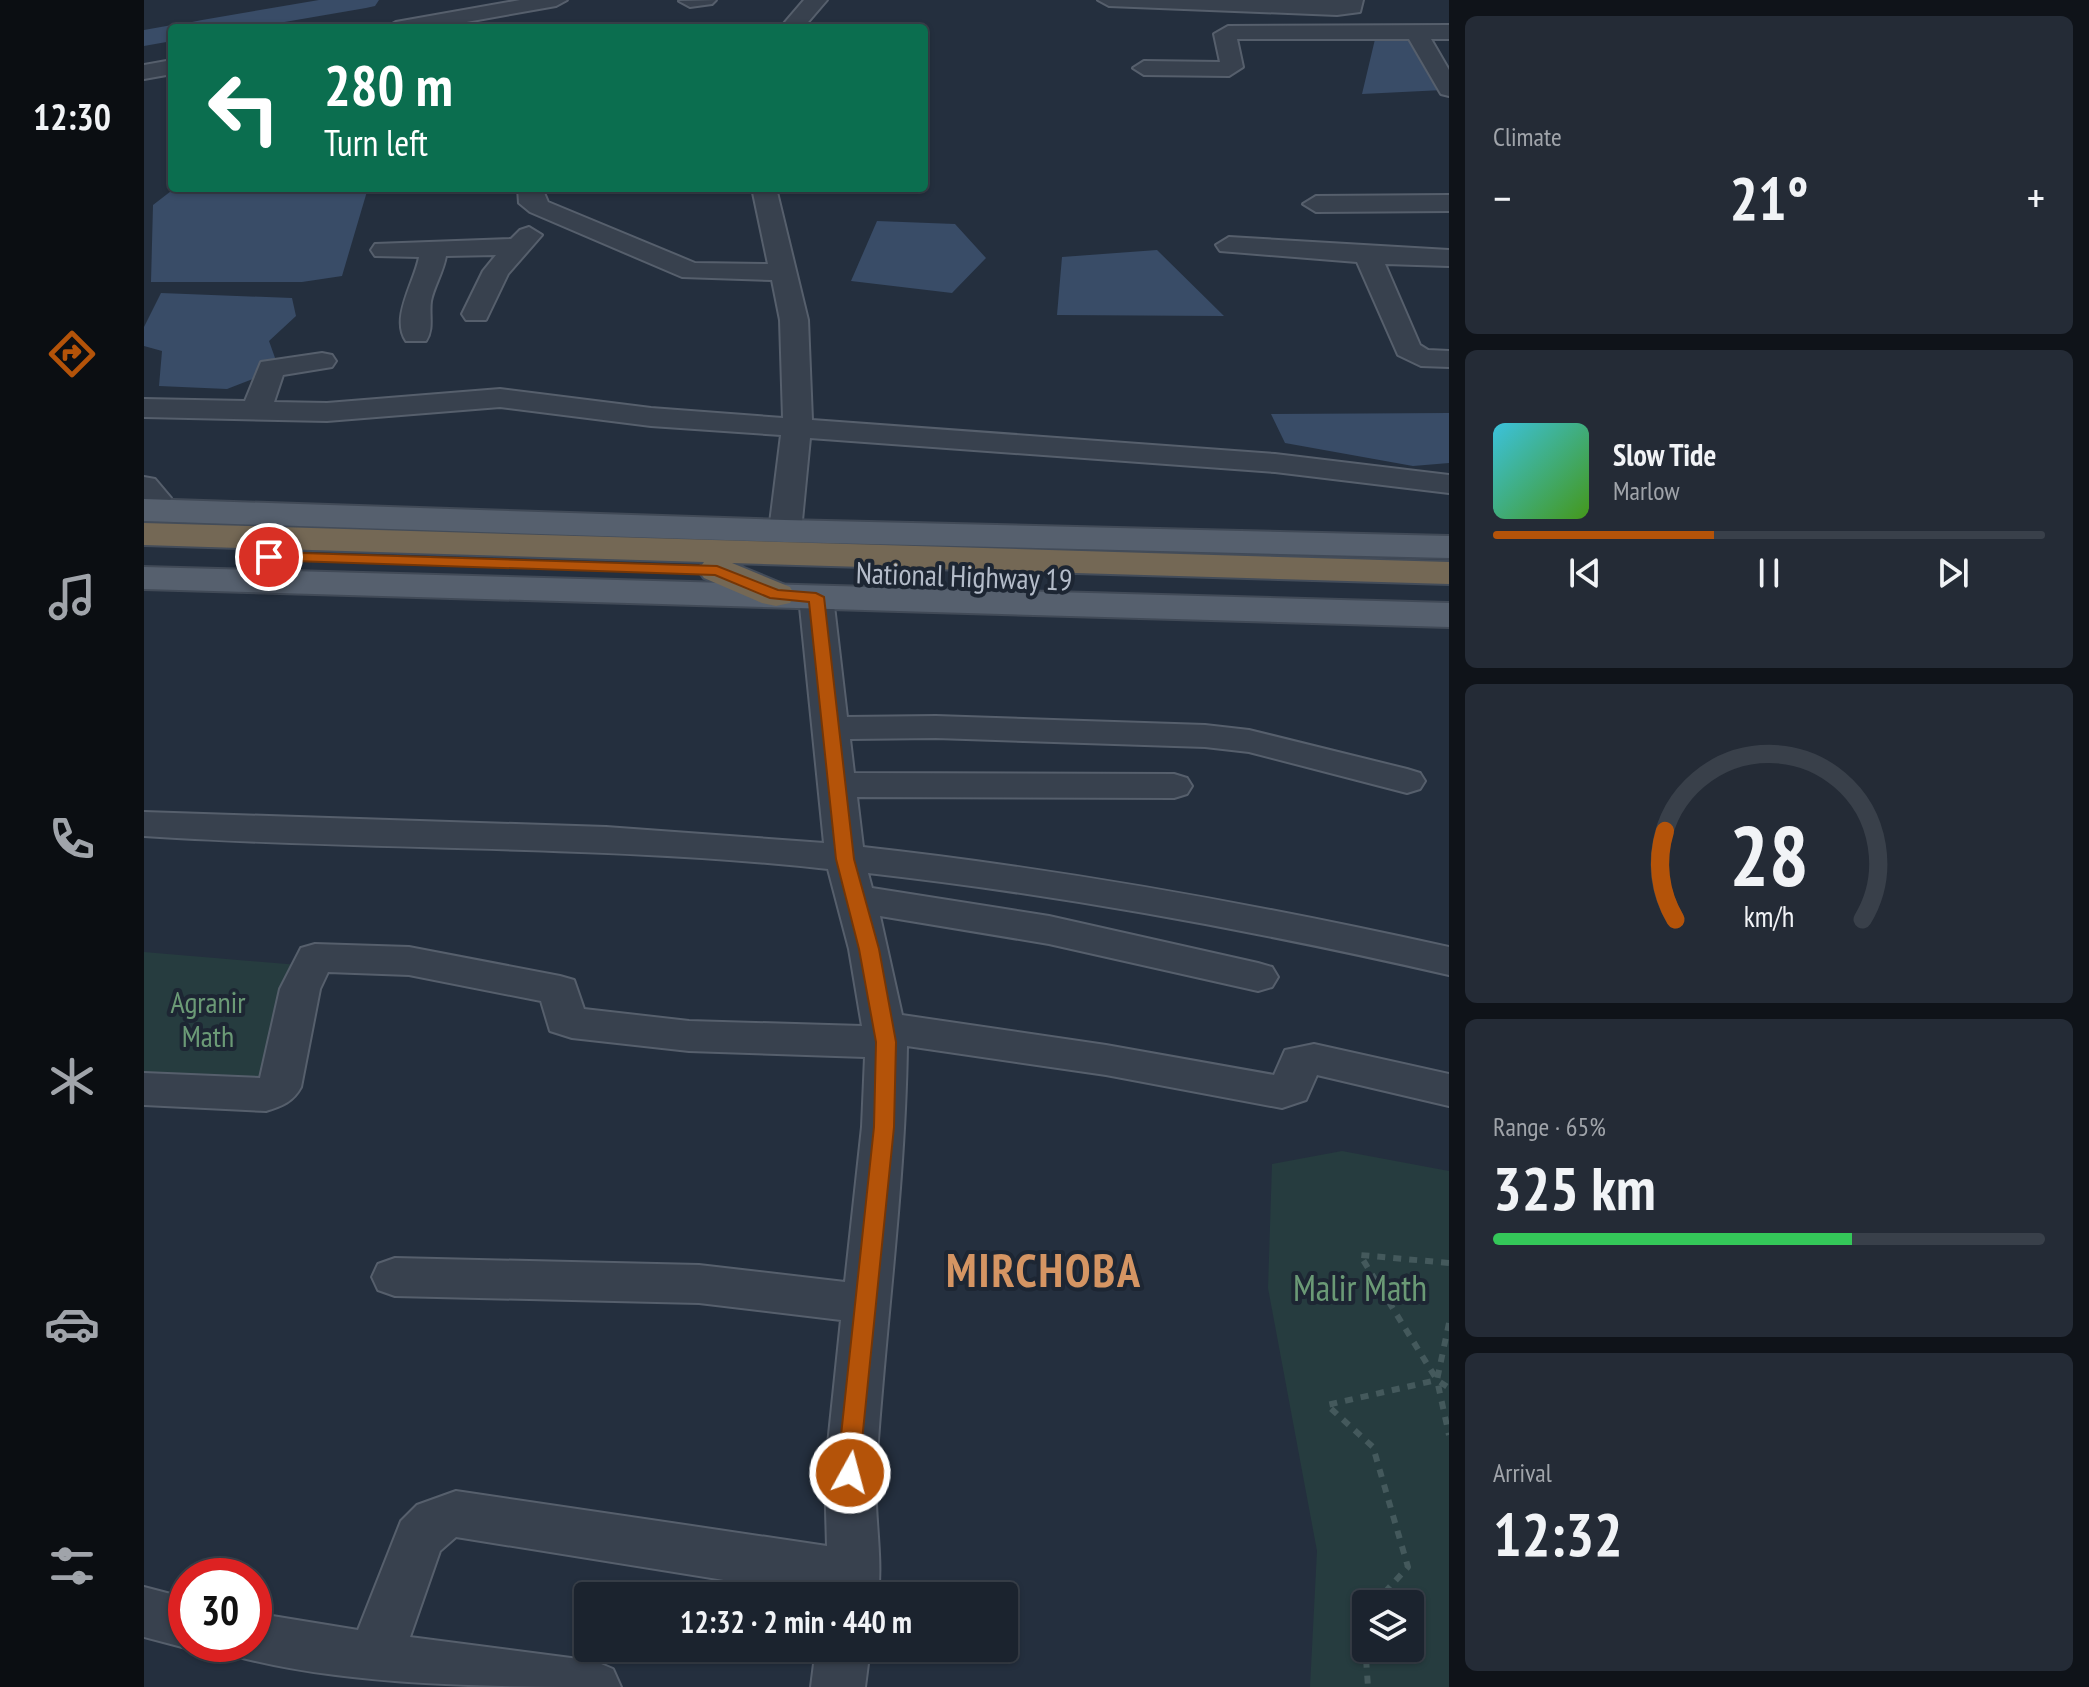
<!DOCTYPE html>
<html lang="en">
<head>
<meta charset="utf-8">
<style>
	:root { --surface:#1b232e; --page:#242b36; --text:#f1f3f6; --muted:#a0a4aa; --line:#39404a; --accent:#b45309 }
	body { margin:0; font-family:"PT Sans Narrow",sans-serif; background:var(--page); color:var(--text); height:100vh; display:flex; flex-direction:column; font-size:30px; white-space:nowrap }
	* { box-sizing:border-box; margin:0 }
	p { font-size:26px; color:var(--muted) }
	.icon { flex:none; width:44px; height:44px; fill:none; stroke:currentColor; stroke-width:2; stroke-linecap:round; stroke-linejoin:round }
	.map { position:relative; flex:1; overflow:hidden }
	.side { display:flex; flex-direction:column; gap:16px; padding:16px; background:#0f1319; width:640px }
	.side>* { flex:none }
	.banner { position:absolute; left:24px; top:24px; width:760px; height:168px; border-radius:8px; box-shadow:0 2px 6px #0004,0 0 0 2px var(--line); background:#0b6e4f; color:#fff; overflow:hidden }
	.fabs { position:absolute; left:1208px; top:1590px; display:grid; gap:16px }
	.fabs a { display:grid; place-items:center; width:72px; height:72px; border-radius:8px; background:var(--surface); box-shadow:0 2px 6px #0004,0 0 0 2px var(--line); font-size:40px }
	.speed { position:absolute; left:24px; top:1558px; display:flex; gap:16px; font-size:40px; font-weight:700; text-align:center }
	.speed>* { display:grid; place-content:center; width:104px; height:104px; border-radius:50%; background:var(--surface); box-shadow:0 2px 6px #0004,0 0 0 2px var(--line); line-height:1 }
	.speed .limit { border:12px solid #d22; background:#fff; color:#111 }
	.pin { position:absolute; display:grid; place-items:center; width:68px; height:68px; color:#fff; margin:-34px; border:4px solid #fff; border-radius:50%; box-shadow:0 2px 8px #0007 }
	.me { position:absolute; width:88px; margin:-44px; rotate:7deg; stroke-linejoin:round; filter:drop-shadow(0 0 6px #0008) }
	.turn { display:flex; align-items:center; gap:28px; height:168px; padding:0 24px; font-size:36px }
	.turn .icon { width:104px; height:104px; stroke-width:2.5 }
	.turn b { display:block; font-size:56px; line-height:68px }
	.big { font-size:60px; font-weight:700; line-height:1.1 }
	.side .card { flex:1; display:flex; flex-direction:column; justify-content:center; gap:12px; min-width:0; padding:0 28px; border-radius:12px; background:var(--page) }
	.side .dial { align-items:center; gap:0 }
	.dial svg { height:208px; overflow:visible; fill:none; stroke:var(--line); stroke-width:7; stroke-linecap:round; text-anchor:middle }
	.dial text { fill:var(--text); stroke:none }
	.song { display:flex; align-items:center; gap:24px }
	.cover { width:96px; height:96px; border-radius:12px; background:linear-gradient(135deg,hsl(190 70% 55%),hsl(100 70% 35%)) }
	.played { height:8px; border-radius:4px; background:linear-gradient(90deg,var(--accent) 40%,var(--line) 40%) }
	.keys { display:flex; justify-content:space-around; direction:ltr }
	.heat { display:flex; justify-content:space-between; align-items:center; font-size:44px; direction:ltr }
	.charge { height:12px; border-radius:6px; background:linear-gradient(90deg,#34c759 65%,var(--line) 0) }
	.trip { position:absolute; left:430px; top:1582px; width:444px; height:80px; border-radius:8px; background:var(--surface); box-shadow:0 2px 6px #0004,0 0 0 2px var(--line); font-weight:700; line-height:80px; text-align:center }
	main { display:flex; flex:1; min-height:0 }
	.menu { display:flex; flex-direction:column; width:144px; justify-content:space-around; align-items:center; background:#0b0e12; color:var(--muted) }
	.menu .icon { width:56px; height:56px }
	.menu .on { color:var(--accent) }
	.menu b { font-size:36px; color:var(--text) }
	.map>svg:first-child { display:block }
</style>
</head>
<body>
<main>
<nav class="menu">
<b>12:30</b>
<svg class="icon on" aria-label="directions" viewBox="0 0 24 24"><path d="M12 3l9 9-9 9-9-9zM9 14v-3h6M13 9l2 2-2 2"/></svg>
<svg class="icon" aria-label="music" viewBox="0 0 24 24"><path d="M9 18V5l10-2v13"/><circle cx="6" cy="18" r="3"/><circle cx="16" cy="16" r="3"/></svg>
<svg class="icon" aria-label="phone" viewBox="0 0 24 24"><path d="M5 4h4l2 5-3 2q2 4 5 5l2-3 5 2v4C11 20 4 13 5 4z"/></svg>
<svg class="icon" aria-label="climate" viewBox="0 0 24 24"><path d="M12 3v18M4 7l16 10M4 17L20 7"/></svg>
<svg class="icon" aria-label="car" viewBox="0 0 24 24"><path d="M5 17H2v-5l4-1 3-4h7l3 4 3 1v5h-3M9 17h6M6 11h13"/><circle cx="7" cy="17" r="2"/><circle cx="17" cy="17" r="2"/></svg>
<svg class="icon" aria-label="filters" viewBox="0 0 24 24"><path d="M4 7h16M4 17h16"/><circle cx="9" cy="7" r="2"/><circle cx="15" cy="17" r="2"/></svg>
</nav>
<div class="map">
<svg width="1305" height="1687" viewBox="0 0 1305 1687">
	<rect width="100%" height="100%" fill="#242f3e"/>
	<path fill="#263c3f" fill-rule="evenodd" d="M0 952 155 965 118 1085 0 1079Z
		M1198 1151 1305 1171V1687H1166L1173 1551 1124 1288 1128 1164ZM1222 1604H1266V1648H1222Z"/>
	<path fill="#394c67" d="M1232 35 1273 36 1299 90 1218 94Z
		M31 188H224L198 276 158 282H7L9 205Z
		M733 221 811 224 842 258 808 293 707 281Z
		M1013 250 1080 316 913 315 918 257Z
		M17 293 148 298 152 316 125 341 135 369 83 389 15 386 18 351 0 346V327Z
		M1305 413V463L1269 466 1141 443 1127 414Z"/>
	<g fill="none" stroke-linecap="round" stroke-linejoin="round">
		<path fill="#394c67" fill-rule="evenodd" d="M175 0H235L231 6 222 8 106 28H44L48 22 58 20Z
			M28 25 38 28H28V41L0 46V30Z"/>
		<defs>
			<path id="minor" d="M376 0H423L412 6 289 28H241L252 22Z
				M572 0 568 4 546 7 535 1Z
				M660 0H683L659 28H636Z
				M954 0H1219L1216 12 1193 15 965 6Z
				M1305 25V39H1287L1305 70V96L1297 94 1265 39H1093L1099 67 1085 76 1000 75 989 68 1000 61 1076 62 1070 34 1084 26Z
				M28 60V74L0 79V65Z
				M374 188H398L404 202 551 263 624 264 608 188H632L664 320 668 420 1131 454 1305 475V493L1131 472 666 438 657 531 652 538H630L625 531 637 435 507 426 356 407 183 421 0 417V399L101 401 117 362 178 353 188 355 192 361 188 367 139 375 130 402 183 403 356 389 507 408 639 418 636 320 628 280 538 277 386 212 375 203Z
				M1305 195V211L1172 212 1159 204 1172 196Z
				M385 227 398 235 364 274 342 320H322L318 314 339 271 352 255 302 256C299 273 290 286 287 301 285 315 290 329 282 341H262C246 318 271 281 275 257L231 256 227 250 231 244 367 239 376 230Z
				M1085 237 1305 250V266L1241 264 1276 345 1284 350 1305 351V367L1277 366 1254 355 1213 262 1076 251 1072 245Z
				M0 477 11 479 27 498 19 518H0Z
				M672 587 684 590 689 597 703 717 792 716 1061 725 1105 730 1263 769 1276 773 1281 781 1276 789 1263 793 1105 752 1061 747 792 738 706 739 710 773 1030 774 1043 778 1048 786 1043 794 1030 798 713 797 719 847C917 869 1111 904 1305 947V975C1113 931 920 895 724 873L728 888 905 916 1114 963 1128 967 1134 977 1128 987 1114 991 905 944 736 916 758 1015 962 1045 1130 1075 1141 1050 1170 1044 1305 1074V1106L1173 1075 1162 1100 1138 1108 962 1075 763 1046C761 1188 741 1327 732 1469 729 1511 739 1554 734 1596H680L312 1537 296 1551 266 1637 450 1661 469 1669 477 1687C356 1687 205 1687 91 1656L86 1644H110V1613L214 1630 257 1521 273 1505 312 1491 683 1546 681 1473 697 1320 555 1303 251 1296 234 1290 228 1277 234 1264 251 1258 555 1265 701 1282 718 1127 721 1057 545 1051 428 1038 406 1031 397 1001 265 975 184 972 176 989 157 1087C149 1102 138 1106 122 1111L0 1105V1073L116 1078 136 989 157 948 171 944 265 947 416 976 430 980 440 1009 545 1021 718 1026 705 949 684 869C457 844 228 851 0 836V812L462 827 680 843 655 597 660 590Z
				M0 1587 42 1598V1644H52L42 1648 0 1637Z
				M672 1648H726L721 1687H667Z"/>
			<path id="major" d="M0 499 641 520 1305 536V558L641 542 0 521Z
				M0 567 1305 603V627L0 589Z"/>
			<path id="highway" d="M0 523 1305 562V584L588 563 646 587 651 595 646 603 632 606 618 603 560 578 554 570 560 562 0 545Z"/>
		</defs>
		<use href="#minor" stroke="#565f6c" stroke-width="4"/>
		<use href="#major" stroke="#414a57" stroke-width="4"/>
		<use href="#highway" stroke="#434c59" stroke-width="4"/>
		<path stroke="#44595c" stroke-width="6" stroke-dasharray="8 8" stroke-linecap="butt" d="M1305 1263 1216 1255 1293 1380 1305 1388
			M1305 1323 1293 1380 1305 1435
			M1230 1604 1264 1567 1229 1447 1183 1405 1293 1380
			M1222 1613 1219 1616 1224 1687"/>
		<use href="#minor" fill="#38414e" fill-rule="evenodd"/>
		<use href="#major" fill="#56606e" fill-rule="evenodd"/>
		<use href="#highway" fill="#746855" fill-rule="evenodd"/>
	</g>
	<path fill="#b45309" stroke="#753606" stroke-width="2" d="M125 552 573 566 634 590 672 593 680 597 710 859 735 949 752 1042 750 1127 714 1480 706 1483 697 1480 693 1473 730 1127 732 1042 715 949 692 859 665 602 626 598 571 575 120 560 117 557Z"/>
	<g text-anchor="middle" stroke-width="8" stroke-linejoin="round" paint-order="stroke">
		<g font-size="30" fill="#b4bcc9" stroke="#1d2633">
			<text transform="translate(820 577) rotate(2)" y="10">National Highway 19</text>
		</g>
		<g font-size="30" fill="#6b9a76" stroke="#1d2633">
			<text x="64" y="1013">Agranir<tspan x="64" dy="34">Math</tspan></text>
		</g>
		<g font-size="36" fill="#6b9a76" stroke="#1d2633">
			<text x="1216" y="1301">Malir Math</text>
		</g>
		<g font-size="46" font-weight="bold" letter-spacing="2" fill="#d59563" stroke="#1d2633">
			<text x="900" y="1287">MIRCHOBA</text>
		</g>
	</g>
</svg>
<div class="fabs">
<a><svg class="icon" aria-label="layers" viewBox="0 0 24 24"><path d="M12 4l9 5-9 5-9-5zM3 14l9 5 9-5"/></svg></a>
</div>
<div class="speed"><div class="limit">30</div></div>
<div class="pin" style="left:125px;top:557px;background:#d93025"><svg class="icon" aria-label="arrive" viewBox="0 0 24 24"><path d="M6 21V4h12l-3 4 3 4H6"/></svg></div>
<svg class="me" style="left:706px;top:1473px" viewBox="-20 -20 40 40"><circle r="17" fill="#b45309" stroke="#fff" stroke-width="3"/><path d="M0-11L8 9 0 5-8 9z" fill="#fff"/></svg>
<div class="trip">12:32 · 2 min · 440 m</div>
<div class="banner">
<div class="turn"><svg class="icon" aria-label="left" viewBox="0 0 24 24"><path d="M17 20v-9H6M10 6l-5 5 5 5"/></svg><div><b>280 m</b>Turn left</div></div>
</div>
</div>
<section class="side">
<div class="card"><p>Climate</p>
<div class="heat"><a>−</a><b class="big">21°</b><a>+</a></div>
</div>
<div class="card">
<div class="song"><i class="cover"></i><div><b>Slow Tide</b><p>Marlow</p></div></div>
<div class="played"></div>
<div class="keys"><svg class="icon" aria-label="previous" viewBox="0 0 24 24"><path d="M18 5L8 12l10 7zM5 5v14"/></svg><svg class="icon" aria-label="pause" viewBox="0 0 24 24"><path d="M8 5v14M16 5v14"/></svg><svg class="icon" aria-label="next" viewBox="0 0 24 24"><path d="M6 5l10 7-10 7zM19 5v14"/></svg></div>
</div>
<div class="card dial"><svg viewBox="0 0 100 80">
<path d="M14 69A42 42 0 1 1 86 69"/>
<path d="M14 69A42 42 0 0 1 10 35" stroke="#b45309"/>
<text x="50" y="56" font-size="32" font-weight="700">28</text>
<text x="50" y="72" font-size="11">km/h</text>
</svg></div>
<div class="card"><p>Range · 65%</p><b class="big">325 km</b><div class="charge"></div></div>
<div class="card"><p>Arrival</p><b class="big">12:32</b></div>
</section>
</main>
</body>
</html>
